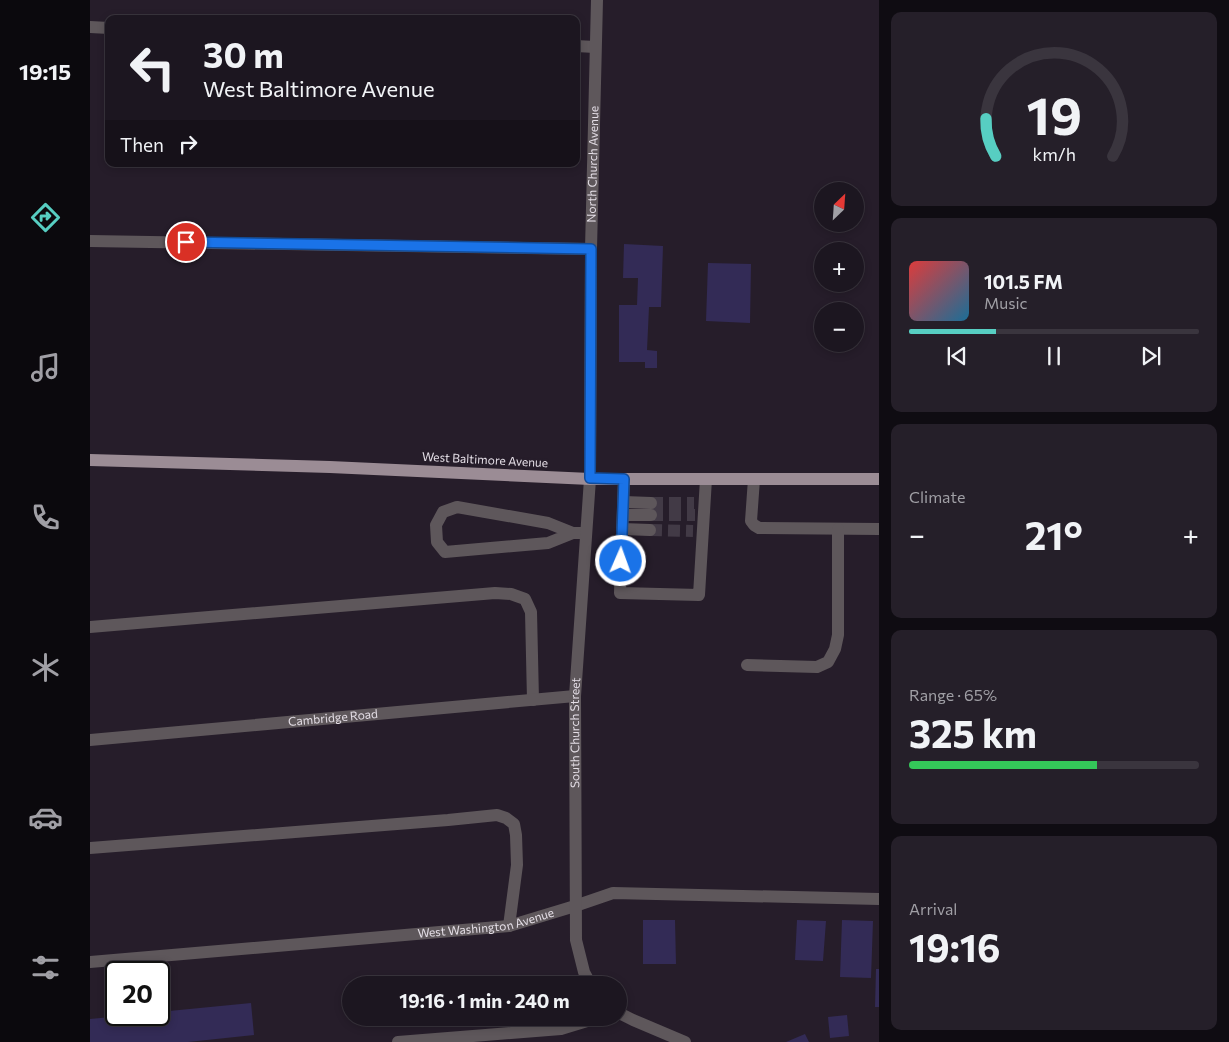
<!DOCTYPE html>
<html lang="en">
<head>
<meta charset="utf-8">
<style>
	:root { --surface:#1c1620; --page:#251f29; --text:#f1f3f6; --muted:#a09fa5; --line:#3a353e; --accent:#57cec2 }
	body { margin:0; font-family:Commissioner,sans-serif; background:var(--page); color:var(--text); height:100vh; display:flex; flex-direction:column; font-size:19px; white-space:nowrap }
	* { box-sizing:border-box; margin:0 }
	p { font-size:16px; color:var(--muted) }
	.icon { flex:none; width:28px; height:28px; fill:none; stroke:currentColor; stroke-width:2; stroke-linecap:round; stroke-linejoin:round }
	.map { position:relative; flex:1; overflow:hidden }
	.drawer { display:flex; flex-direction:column; gap:12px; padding:12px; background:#0f0c12; width:350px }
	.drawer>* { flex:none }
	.banner { position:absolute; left:15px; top:15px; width:475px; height:152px; border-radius:10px; box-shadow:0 2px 8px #0003,0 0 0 1px var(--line); background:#1c1620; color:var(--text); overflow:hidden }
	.needle { width:32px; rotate:25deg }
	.fabs { position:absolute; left:724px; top:182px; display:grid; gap:10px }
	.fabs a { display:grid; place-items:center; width:50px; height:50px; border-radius:50%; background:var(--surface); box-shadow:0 2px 8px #0003,0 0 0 1px var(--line); font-size:25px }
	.speed { position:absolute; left:15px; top:961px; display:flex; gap:10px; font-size:25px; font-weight:700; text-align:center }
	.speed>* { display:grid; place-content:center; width:65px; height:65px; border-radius:50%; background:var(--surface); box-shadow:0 2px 8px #0003,0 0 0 1px var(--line); line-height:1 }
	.speed .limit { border:2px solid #111; border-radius:8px; background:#fff; color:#111 }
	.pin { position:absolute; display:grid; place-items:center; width:42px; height:42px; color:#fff; margin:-21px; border:2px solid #fff; border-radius:50%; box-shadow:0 1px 5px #0007 }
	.me { position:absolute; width:55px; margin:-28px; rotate:2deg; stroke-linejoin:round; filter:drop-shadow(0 0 4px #0008) }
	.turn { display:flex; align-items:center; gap:18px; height:105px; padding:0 15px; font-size:22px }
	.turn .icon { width:65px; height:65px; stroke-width:2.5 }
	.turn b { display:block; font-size:35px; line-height:42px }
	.then { display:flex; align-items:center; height:48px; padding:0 15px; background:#0003; gap:10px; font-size:19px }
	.big { font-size:38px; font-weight:700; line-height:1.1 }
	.drawer .tile { flex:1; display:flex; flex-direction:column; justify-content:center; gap:8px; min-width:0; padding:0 18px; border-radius:10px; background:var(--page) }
	.drawer .dial { align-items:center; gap:0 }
	.dial svg { height:130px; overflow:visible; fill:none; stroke:var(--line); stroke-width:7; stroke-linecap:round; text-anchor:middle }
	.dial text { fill:var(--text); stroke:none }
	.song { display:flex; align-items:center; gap:15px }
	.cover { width:60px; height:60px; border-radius:8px; background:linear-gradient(135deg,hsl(0 70% 55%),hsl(200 70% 35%)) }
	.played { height:5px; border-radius:2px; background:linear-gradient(90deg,var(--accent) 30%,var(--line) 30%) }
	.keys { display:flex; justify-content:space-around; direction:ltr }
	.heat { display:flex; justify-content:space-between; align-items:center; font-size:28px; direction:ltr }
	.charge { height:8px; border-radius:4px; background:linear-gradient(90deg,#34c759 65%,var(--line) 0) }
	.trip { position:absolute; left:252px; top:976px; width:285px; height:50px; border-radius:25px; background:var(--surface); box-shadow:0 2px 8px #0003,0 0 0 1px var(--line); font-weight:700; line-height:50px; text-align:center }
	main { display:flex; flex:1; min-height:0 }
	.dock { display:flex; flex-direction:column; width:90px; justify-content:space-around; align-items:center; background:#0b090d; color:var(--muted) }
	.dock .icon { width:35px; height:35px }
	.dock .selected { color:var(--accent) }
	.dock b { font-size:22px; color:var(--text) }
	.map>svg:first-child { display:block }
</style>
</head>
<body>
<main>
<nav class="dock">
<b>19:15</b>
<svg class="icon selected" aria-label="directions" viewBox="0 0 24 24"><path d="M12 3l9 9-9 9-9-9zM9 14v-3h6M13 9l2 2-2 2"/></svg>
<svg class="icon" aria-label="music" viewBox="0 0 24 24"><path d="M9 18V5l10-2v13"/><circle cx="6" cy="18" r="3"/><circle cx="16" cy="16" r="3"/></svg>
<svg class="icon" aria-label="phone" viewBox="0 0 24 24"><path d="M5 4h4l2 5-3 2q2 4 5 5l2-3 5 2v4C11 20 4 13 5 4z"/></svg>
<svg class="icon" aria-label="climate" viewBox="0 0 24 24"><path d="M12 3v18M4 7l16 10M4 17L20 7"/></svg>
<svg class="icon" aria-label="car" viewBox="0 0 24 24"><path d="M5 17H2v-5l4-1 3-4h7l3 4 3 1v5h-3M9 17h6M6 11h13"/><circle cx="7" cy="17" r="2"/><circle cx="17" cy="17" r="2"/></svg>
<svg class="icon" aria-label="filters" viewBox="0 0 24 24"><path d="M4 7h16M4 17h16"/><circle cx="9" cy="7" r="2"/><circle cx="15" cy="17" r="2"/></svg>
</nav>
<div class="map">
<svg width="789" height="1042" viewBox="0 0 789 1042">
	<rect width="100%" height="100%" fill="#261d2a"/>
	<path fill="#332b56" d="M534 244 573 246 571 307H559L557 350 567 351V368H555V362H529V305H547L548 278H533Z
		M618 263 661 264 660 323 616 321Z
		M553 920H585L586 964H553Z
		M707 920 736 921 733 961 705 960Z
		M752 920 783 921 781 978 750 977Z
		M786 969H789V1007H785Z
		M161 1003 164 1035 98 1042H0V1019L42 1015H69V1012Z
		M757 1015 759 1036 740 1038 738 1017Z
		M715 1034 719 1042H696Z"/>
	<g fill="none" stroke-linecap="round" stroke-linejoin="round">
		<path stroke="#423a46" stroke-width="12" stroke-dasharray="12 6" stroke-linecap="butt" d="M561 503H604
			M561 515H605
			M560 530 603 531"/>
		<g stroke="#5e575b" stroke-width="12">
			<path d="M0 27 19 28"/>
			<path d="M486 46 505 47"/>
			<path d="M0 241 501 249"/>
			<path d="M534 479 530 593 609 595 616 479"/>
			<path d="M664 479 661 521 664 525 669 528 789 529"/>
			<path d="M534 502 561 503"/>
			<path d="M533 515H561"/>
			<path d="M532 529 560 530"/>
			<path d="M483 533 458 523 367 507 353 512 346 525 347 542 355 552 458 543 483 533H496"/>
			<path d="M0 627 405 593 421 594 435 599 441 612 443 700"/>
			<path d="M657 665 727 667 738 662 745 649 748 635V529"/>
			<path id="s1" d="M0 740 485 696"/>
			<path d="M0 848 358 820 407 815 416 818 424 824 426 835 427 865 419 926"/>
			<path id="s2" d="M0 962 419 926 485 906 523 893 789 899"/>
			<path id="s3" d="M501 985 494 972 486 940 485 696 500 479 501 249 507 0"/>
			<path d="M529 1013 543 1020 595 1042"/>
			<path d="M308 1042 471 1029 507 1018"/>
		</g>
		<path stroke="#9b8c95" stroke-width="12" d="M0 460 240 467 500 479H789"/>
	</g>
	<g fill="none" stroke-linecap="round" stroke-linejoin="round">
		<defs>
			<path id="route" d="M96 242 501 249 500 478 534 479 531 561"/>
		</defs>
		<use href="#route" stroke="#114b97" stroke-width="12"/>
		<use href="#route" stroke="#1a73e8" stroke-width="9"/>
	</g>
	<g text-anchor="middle" stroke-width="5" stroke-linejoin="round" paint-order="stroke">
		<g font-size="12" fill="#e4dee6" stroke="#261d2a">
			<text dy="4" stroke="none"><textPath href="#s3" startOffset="824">North Church Avenue</textPath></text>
			<text transform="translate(395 460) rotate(3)" y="4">West Baltimore Avenue</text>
			<text dy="4" stroke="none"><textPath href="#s1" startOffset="244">Cambridge Road</textPath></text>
			<text dy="4" stroke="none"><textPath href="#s3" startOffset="255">South Church Street</textPath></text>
			<text dy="4" stroke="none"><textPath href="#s2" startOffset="398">West Washington Avenue</textPath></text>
		</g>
	</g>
</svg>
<div class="fabs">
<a><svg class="needle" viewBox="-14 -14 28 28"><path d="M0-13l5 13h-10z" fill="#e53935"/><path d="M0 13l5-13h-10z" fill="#a09fa5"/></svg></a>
<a>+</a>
<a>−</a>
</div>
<div class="speed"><div class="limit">20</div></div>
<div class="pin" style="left:96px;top:242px;background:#d93025"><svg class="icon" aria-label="arrive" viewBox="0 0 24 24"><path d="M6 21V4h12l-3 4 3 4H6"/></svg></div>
<svg class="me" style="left:531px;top:561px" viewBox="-20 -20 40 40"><circle r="17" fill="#1a73e8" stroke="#fff" stroke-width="3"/><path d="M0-11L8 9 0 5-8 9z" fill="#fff"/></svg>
<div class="trip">19:16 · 1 min · 240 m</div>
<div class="banner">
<div class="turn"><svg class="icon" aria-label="left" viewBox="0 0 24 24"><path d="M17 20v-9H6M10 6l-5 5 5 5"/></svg><div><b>30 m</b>West Baltimore Avenue</div></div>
<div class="then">Then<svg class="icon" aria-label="right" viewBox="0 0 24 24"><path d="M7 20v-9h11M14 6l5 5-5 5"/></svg></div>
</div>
</div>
<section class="drawer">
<div class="tile dial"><svg viewBox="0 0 100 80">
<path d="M14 69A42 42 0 1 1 86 69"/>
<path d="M14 69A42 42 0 0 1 8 46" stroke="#57cec2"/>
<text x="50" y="56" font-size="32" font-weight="700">19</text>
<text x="50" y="72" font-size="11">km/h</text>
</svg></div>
<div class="tile">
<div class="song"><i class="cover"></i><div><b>101.5 FM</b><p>Music</p></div></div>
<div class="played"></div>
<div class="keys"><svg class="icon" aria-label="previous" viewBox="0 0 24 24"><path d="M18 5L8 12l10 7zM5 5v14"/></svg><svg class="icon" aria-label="pause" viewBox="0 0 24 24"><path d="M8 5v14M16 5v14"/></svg><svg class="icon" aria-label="next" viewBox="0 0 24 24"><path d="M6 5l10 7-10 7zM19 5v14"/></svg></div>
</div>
<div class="tile"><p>Climate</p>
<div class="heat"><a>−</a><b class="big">21°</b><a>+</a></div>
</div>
<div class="tile"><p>Range · 65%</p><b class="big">325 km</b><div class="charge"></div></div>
<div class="tile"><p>Arrival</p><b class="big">19:16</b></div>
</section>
</main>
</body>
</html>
